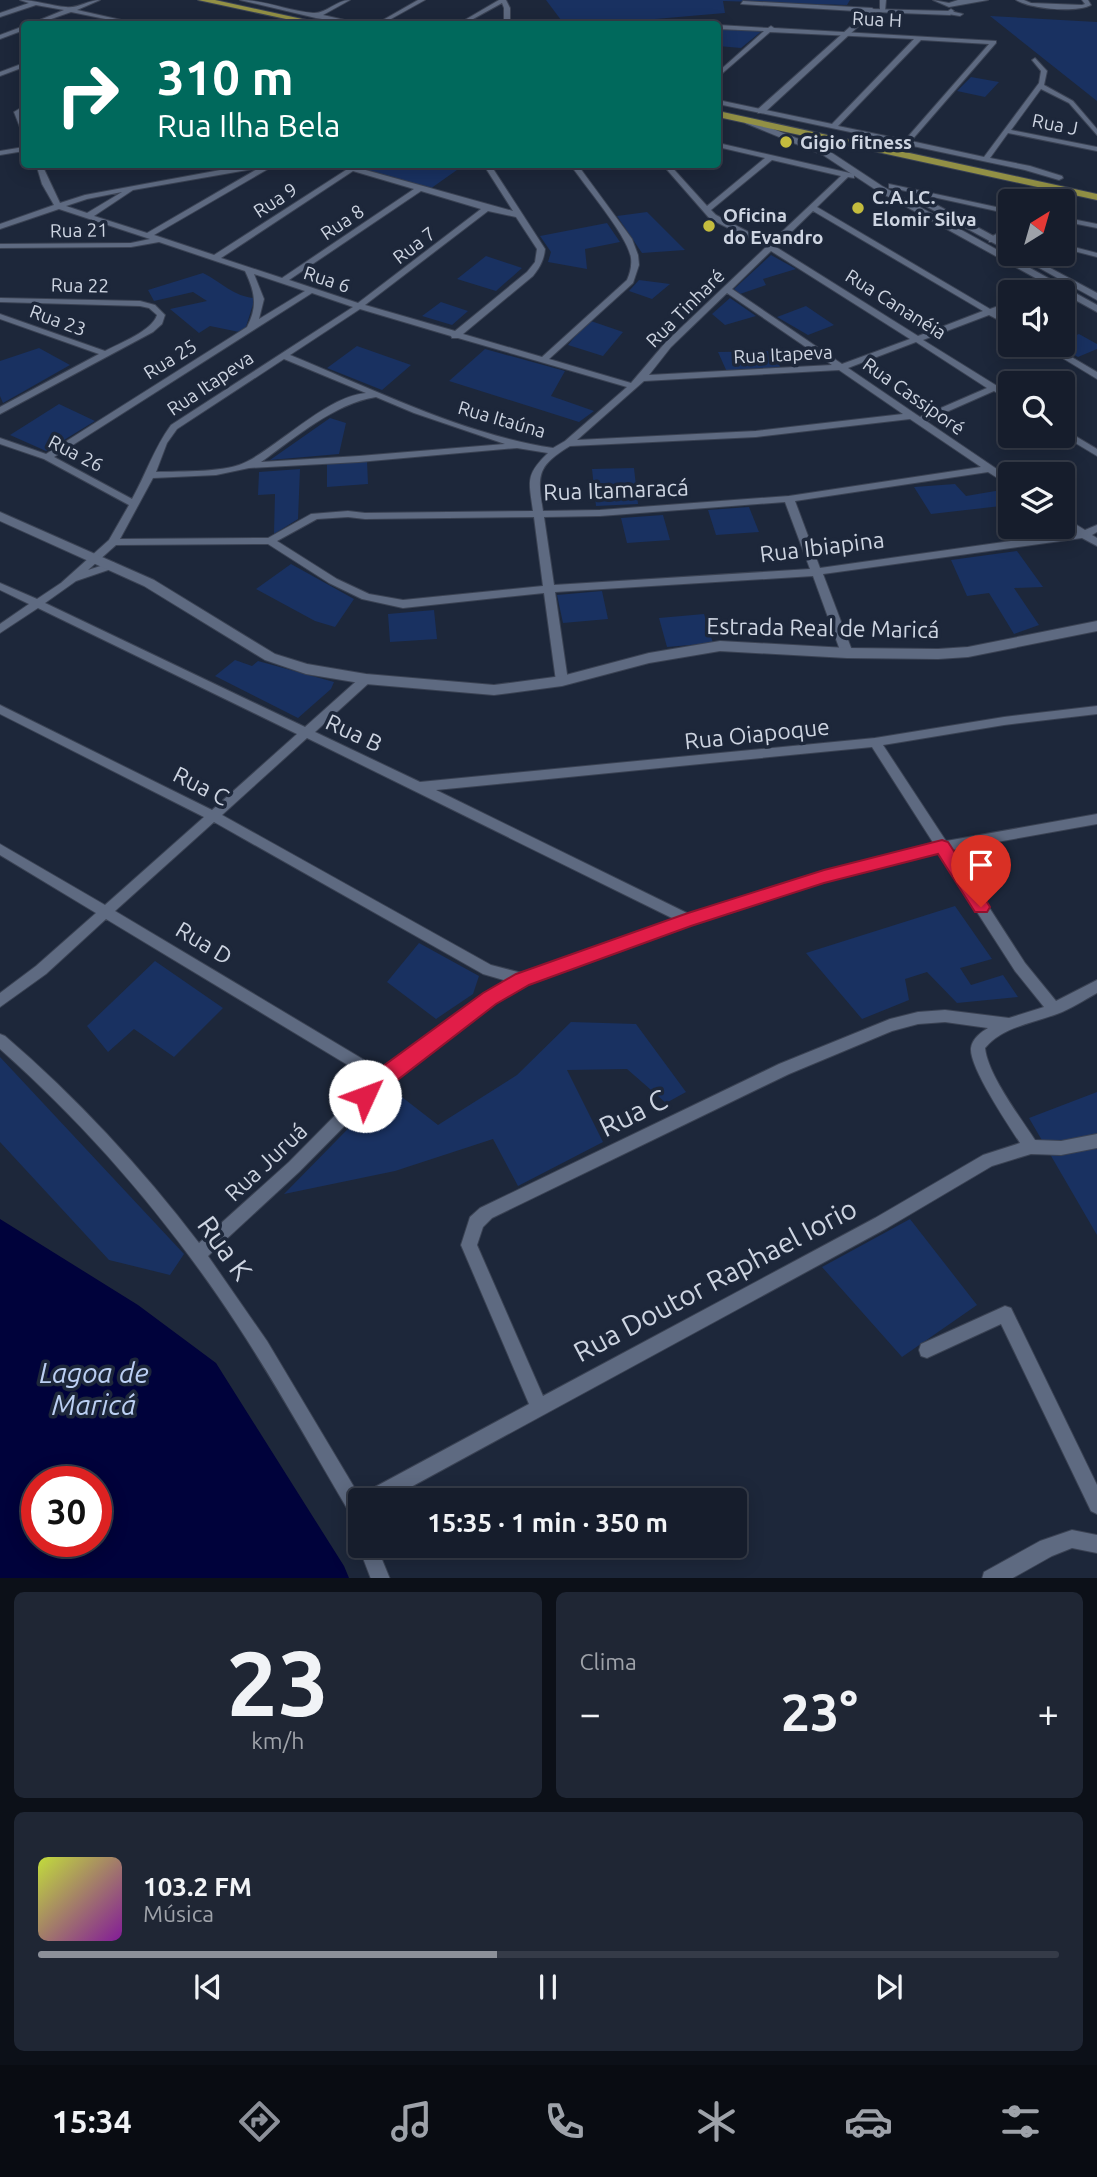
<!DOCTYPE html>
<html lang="pt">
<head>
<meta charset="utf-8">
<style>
	:root { --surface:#161d2c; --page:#1f2634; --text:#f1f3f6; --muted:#9ea2a9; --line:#353b48; --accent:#8c9099 }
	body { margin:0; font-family:Ubuntu,sans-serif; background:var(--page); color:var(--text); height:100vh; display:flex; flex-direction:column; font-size:26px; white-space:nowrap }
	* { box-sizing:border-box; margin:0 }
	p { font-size:23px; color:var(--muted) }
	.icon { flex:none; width:38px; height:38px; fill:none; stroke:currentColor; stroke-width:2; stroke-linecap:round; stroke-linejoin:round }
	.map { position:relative; height:1578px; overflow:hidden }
	.sheet { display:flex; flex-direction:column; gap:14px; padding:14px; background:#0c1018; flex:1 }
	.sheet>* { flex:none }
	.guide { position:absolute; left:21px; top:21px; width:700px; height:147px; border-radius:7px; box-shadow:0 4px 18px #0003,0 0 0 2px var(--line); background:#00695c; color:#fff; overflow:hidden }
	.needle { width:46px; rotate:37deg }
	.fabs { position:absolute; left:998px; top:189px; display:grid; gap:14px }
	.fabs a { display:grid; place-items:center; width:77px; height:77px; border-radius:7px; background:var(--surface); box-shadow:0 4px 18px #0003,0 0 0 2px var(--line); font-size:35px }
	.speed { position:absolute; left:21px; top:1466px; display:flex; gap:14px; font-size:35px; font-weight:700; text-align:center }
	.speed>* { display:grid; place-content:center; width:91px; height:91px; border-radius:50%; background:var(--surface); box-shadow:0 4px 18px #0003,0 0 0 2px var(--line); line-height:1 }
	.speed .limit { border:10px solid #d22; background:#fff; color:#111 }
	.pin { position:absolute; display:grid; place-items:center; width:60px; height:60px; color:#fff; margin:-72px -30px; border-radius:50% 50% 50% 0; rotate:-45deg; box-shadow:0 0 7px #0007 }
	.pin .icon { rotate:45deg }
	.me { position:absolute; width:77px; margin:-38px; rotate:47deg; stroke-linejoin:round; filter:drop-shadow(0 0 5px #0008) }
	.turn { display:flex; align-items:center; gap:24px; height:147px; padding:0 21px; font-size:32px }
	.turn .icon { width:91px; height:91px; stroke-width:2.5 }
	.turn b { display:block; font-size:49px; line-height:60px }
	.big { font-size:52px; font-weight:700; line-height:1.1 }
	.sheet .tile { flex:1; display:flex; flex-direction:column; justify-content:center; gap:10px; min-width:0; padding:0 24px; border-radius:10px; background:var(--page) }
	.sheet .dial { align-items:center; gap:0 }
	.dial b { font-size:91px; line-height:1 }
	.song { display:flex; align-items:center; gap:21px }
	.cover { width:84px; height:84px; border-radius:10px; background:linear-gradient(135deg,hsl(70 70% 55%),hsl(290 70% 35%)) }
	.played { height:7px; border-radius:4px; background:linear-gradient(90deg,var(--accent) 45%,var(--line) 45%) }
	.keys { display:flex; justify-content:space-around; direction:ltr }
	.heat { display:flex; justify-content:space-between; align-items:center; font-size:38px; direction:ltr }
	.sheet .tiles { flex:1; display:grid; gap:14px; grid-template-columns:1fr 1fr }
	.tile:last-child { grid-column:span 2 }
	.trip { position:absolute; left:348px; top:1488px; width:399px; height:70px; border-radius:7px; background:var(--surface); box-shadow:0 4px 18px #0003,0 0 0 2px var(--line); font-weight:700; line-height:70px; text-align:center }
	.dock { display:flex; height:112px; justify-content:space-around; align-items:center; background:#090c12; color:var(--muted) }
	.dock .icon { width:49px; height:49px }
	.dock .selected { color:var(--accent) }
	.dock b { font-size:32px; color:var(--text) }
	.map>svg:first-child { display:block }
</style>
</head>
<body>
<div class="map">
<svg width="1097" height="1579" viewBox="0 0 1097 1579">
	<rect width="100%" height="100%" fill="#1d273a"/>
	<path fill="#193161" d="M546 0H850L847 5 723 1 725 13 632 21V24H564Z
		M990 16 1097 22V101Z
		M718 30H763L741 48 718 46Z
		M971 77 999 82 985 97 957 91Z
		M374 165H405L426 170 434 165H464L430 189 367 171Z
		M647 212 685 250 642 253 617 216Z
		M607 223 620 242 585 249 587 269 548 262 551 252 540 236Z
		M771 255 796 269 763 279 766 285 740 294 734 289Z
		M486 256 522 268 496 291 457 279Z
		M203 273C221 282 234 297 255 298L244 333 210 326 199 333 170 309 207 301 193 292 154 301 148 290Z
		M639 280 670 284 652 299 629 291Z
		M730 298 756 316 725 325 712 314Z
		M441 302 468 311 452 325 422 316Z
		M806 306 834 325 808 335 777 317Z
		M588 320 623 332 603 356 568 345Z
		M1079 334 1097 344V349L1078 357 1056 345H1062V341Z
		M357 346 411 365 382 390 327 368Z
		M39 348 70 365 3 403 0 396V361Z
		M485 349 565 371 551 396 594 411 579 422 449 381Z
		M771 351 782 370 727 372 718 352Z
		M59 404 95 421 46 451 10 435Z
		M330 418 346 423 339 454 270 460Z
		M367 461 368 484 327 487V464Z
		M634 468 638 504 596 506 592 469Z
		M300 469 298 519 274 534 275 494 258 495 259 472Z
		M955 484 966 496 1007 489 1010 491V505L931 514 914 487Z
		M749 507 759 532 716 535 708 510Z
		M663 515 670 540 627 543 621 518Z
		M1017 551 1043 587 1014 588 1039 625 1014 634 989 593 967 596 951 560Z
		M291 564 354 599 335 627 315 621 256 589Z
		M602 591 608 619 563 623 557 595Z
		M434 610 437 639 390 642 388 614Z
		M704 614 713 643 667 647 659 618Z
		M235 660 252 666 258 661 334 682 331 689 298 718 215 676Z
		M955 906 992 959 960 968 971 985 1003 975 1018 997 957 1003 927 972 905 979 909 1000 862 1019 806 953Z
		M419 943 479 976 473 994 436 1019 387 982Z
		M155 961 223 1008 174 1057 134 1029 108 1052 87 1026Z
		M571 1022 636 1024 686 1092 666 1103 627 1069 567 1070 603 1142 518 1186 493 1139 395 1171 284 1194 389 1087 438 1125 517 1075Z
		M0 1057 184 1254 170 1275 109 1260 0 1142Z
		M1097 1092V1235L1029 1118Z
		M910 1219 977 1305 902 1357 822 1267Z"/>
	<path fill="#00023b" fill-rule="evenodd" d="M0 1219 138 1305 216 1363 344 1566 349 1578H0ZM37 1482H96V1542H37Z"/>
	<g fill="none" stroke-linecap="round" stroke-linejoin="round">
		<defs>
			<path id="minor" d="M20 0C36 0 51 6 66 7 77 9 88 0 100 0L77 10 139 24H130L71 12 37 24H30L64 10 36 5 0 17V13L29 3Z
				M240 0C265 0 288 11 313 13 326 14 336 0 350 0L323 15 362 24H353L316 18Z
				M418 0H425L382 24H376Z
				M499 0H506L510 8V24H504V8L502 3 464 24H458Z
				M880 0H886L885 11 880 10Z
				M933 0 949 3 958 0H988L949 7Z
				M1016 0H1024L1031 3 1082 5 1085 4 1082 0H1088L1091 5C1076 13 1031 9 1016 0Z
				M743 1 872 8 875 10 872 12 741 4Z
				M950 11 963 14 960 16 948 14Z
				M184 20 186 23 173 24 174 23Z
				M718 25 768 28 771 26 774 28 996 41V43L911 141 984 157 1039 83 1041 71 1032 60 1035 58 1047 71 1044 85 1073 101 1097 129V135L1069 103 1041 89 1011 130 1097 147V151L1008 133 990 158 1030 166 1062 176 1063 178 1059 180 1025 170 908 145 903 148 900 146 902 143 718 104V100L832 124 914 39 770 32 718 77V72L764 31 718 29ZM921 40 989 44 905 140 838 126Z
				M24 26V30L0 39V35Z
				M24 63V67L0 76V72Z
				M24 106V110L21 113 24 123V132L21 130 14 112Z
				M718 143 854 174V178L848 177 817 207 990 309 1010 302V307L996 312 1010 320V326L989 315 923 340 1010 394V401L994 391 926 421 1010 478V486L988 472 795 501 820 568 1075 532 1062 524V516L1085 530 1097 525V532L1092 535 1097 538V546L1082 538 823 574 853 653 847 657 841 653 813 576 555 592 568 681 562 685 556 681 544 593 403 608 362 599 329 583 268 544 116 545 88 570 113 562 118 565 117 567 76 581 45 603 305 727 362 676H370L372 679 370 682 315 732 420 782 875 738 1004 717 1097 706V714L1004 725 883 745 946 841 1097 814V824L952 850 1025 963 1056 1001 1097 980V993C1084 1000 1071 1009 1057 1014 1033 1023 1002 1027 985 1048 988 1075 1020 1117 1035 1140L1061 1141 1097 1134V1148L1061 1155 1031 1154 992 1166 887 1228 387 1500H360V1531L354 1528 348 1510C311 1447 276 1384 236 1323 170 1222 90 1129 0 1049V1034L5 1036C77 1098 141 1167 199 1243L289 1162 371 1079 106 919 46 974 0 1007V993L36 966 96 913 0 855V844L105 905 204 817 0 714V705L212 810 297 734 38 608 0 633V624L29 604 0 590V583L37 599 61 583 109 540 129 505 44 459 0 444V438L46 454 247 327C258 306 255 292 245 271L159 242 131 247 0 248V244L131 243 150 239 59 209 0 229V224L54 205 42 184 36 164H66L44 169 60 203 85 195 253 164H270L268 169 154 235 214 255 346 170 332 164H344L513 211 483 164H490L545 249C544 260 540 267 533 276L463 334 542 357 627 280C630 273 632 266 631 258 628 236 584 185 570 164H577L632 239 638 255 639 265 633 283 549 359 631 383 665 343 766 247 710 219 662 164H669L707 206 765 158 718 147ZM772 160 841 176 770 243 716 215 711 210ZM259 168 147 233 94 216 133 190ZM353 171 414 189 282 278 221 258ZM421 191 481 209 358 303 289 280ZM122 192 87 213 66 206 87 199ZM488 211 516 217 537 249 535 262 527 272 455 331 365 305ZM813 211 983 311 918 336 776 247ZM771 251 910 339 842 364 732 289ZM254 274 305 291 259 319 264 299ZM312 293 353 307 171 425C154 448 146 474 132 499L54 457ZM727 293 832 365 649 375 671 347ZM360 309 451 336 452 338H458L627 387 565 441 553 448C462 434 375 390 290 355ZM916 342 987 388 920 417 848 368ZM284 359 366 393C328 396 282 443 248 461 227 473 181 471 156 472L167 443 177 429ZM839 370 903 414 756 431 577 440 644 381ZM376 397 414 413 505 444 359 456 261 462C295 438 335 403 376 397ZM910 419 981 467 789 496 600 510 543 511C537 475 537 466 570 446L756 437ZM517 448 548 453C525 475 529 481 533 511L365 513 348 511 311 514 268 538 120 539 153 478 216 475 249 468 359 462ZM785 502 810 569 554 585 544 517 600 516ZM348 517 365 519 534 517 543 586 403 600 369 594 337 579 277 541 317 519ZM307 738 674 919 522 973 491 965 222 815ZM872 747 934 844 824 872 689 914 436 790ZM214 822 483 974 507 981 485 995 381 1070 115 911ZM939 853 1015 971 1044 1007 1009 1018 945 1010 918 1012 890 1019 779 1064 480 1208 470 1217 461 1245 529 1404 362 1494 360 1497 267 1341 208 1256 299 1172 387 1083 495 1003 527 983 690 925 824 882ZM945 1022 988 1028C981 1032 972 1039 971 1048 969 1067 1009 1126 1020 1143L983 1155 875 1218 543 1396 477 1245 483 1227 492 1218 789 1074 892 1031 918 1024Z
				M24 147V151L0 155V151Z
				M889 184 1010 210V214L892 188H889Z
				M1062 217 1097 224V228L1062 221Z
				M1007 222H1010C1010 234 1001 242 989 242V238L1000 232Z
				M1062 244 1097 253V257L1062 248Z
				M1057 285H1060V289L1049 292H1038Z
				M0 298 140 301 155 305 165 315 162 324 153 332 0 414V407L99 354 0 319V314L105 351C120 343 152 331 157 315L149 308 140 306 0 302Z
				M1041 345H1051L1097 372V379Z
				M1062 428 1097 449V456L1062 435Z
				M1005 1306 1011 1308 1097 1485V1514L1091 1511 1001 1324 927 1358 921 1356 919 1350 921 1344Z
				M1072 1530 1097 1535V1553L1072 1548 1052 1556 1011 1579H982L984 1572 1040 1541Z
				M360 1538V1545H376L390 1579H371L358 1545Z"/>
			<path id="tertiary" d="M870 9 948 11 951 9 954 11 950 15 874 12 764 113H758V109Z
				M748 119 829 151 882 186 1097 305V312L876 190 823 155 745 123V119Z
				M920 199H926L1010 245V252L920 203Z
				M1014 254H1024L1097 293V300Z"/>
			<path id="secondary" d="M0 512 154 580 275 654 307 664 366 674 494 685 562 676 649 653 720 641 847 648 938 649 968 647 1097 621V631L968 657 938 659 847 658 720 651 649 663 562 686 494 695 366 684 306 674 265 660 144 586 0 521Z"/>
			<path id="trunk" d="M198 0H215L325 24H309Z
				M718 111 1097 194V200L718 117Z"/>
		</defs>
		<use href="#minor" stroke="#3a4253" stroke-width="2"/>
		<use href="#tertiary" stroke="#3a4253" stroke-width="2"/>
		<use href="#secondary" stroke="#3a4253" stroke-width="2"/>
		<use href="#trunk" stroke="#3a4253" stroke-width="2"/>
		<use href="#minor" fill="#5e6a81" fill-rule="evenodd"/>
		<use href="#tertiary" fill="#5e6a81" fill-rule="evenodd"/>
		<use href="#secondary" fill="#5e6a81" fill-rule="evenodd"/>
		<use href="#trunk" fill="#929045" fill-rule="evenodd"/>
	</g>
	<path fill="#e11d48" stroke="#92132f" stroke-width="2" d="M942 840 948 842 987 902 990 907 987 912H975L938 854 824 883 691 926 529 985 496 1004 365 1105 358 1102 355 1096 375 1072 483 993 516 974 688 913 824 870Z"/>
	<g fill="#c4bc3e" stroke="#1d273a" stroke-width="2.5">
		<circle cx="786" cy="142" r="7"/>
		<circle cx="858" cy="208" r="7"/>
		<circle cx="709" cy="226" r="7"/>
	</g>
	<g text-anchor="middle" stroke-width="7" stroke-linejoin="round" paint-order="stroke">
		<g font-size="19" fill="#cdd4e1" stroke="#1d273a">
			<text transform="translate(877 19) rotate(3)" y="7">Rua H</text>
			<text transform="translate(1055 124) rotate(11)" y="7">Rua J</text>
			<text transform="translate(275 200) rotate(-33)" y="7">Rua 9</text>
			<text transform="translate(342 222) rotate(-34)" y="7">Rua 8</text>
			<text transform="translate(79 230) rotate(-1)" y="7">Rua 21</text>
			<text transform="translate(414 245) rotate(-37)" y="7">Rua 7</text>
			<text transform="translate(327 279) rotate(18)" y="7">Rua 6</text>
			<text transform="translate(80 285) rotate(1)" y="7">Rua 22</text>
			<text transform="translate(896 304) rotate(32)" y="7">Rua Cananéia</text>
			<text transform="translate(685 308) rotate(-45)" y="7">Rua Tinharé</text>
			<text transform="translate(58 320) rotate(20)" y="7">Rua 23</text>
			<text transform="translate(783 354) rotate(-3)" y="7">Rua Itapeva</text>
			<text transform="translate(170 359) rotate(-32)" y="7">Rua 25</text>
			<text transform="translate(210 383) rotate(-34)" y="7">Rua Itapeva</text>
			<text transform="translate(914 396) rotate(35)" y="7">Rua Cassiporé</text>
			<text transform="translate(502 419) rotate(16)" y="7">Rua Itaúna</text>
			<text transform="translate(76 453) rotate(27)" y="7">Rua 26</text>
		</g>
		<g font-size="19" font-weight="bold" fill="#cdd4e1" stroke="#1d273a" text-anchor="start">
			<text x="800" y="149">Gigio fitness</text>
			<text x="872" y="204">C.A.I.C.<tspan x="872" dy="22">Elomir Silva</tspan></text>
			<text x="723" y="222">Oficina<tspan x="723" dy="22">do Evandro</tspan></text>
		</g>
		<g font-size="23" fill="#cdd4e1" stroke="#1d273a">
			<text transform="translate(616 490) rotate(-2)" y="8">Rua Itamaracá</text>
			<text transform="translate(822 547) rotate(-7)" y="8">Rua Ibiapina</text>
			<text transform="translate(823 628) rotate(1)" y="8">Estrada Real de Maricá</text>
			<text transform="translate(354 733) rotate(25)" y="8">Rua B</text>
			<text transform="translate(757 734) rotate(-6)" y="8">Rua Oiapoque</text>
			<text transform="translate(201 786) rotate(27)" y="8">Rua C</text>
			<text transform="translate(204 943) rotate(31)" y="8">Rua D</text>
			<text transform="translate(266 1162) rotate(-43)" y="8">Rua Juruá</text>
		</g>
		<g font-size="28" fill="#cdd4e1" stroke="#1d273a">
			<text transform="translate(633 1113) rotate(-26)" y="10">Rua C</text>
			<text transform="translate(225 1248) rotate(54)" y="10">Rua K</text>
			<text transform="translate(715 1280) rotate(-28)" y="10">Rua Doutor Raphael Iorio</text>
		</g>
		<g font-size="28" font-style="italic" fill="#bbcff3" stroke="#1d273a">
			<text x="94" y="1383">Lagoa de<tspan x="94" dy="32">Maricá</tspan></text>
		</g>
	</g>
</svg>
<div class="fabs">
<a><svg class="needle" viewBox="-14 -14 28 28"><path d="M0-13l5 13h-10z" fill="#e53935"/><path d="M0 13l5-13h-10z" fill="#9ea2a9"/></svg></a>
<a><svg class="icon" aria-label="sound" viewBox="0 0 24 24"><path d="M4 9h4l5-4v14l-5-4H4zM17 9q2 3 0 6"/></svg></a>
<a><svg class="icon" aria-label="search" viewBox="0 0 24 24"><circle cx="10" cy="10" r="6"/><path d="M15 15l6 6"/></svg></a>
<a><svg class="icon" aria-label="layers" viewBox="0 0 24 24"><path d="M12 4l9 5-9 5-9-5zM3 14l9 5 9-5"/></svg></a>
</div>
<div class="speed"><div class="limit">30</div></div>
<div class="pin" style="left:981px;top:907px;background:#d93025"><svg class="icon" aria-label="arrive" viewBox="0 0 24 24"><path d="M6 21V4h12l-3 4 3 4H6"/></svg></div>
<svg class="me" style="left:365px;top:1096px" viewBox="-20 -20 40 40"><circle r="19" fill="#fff"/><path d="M0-13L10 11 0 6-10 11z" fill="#e11d48"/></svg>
<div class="trip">15:35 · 1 min · 350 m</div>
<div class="guide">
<div class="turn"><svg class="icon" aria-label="right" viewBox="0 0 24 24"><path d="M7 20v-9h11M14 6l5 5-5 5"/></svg><div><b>310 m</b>Rua Ilha Bela</div></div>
</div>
</div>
<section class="sheet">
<div class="tiles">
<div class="tile dial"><b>23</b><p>km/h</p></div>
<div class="tile"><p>Clima</p>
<div class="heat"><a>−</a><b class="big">23°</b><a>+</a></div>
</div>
<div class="tile">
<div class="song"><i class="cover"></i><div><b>103.2 FM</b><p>Música</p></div></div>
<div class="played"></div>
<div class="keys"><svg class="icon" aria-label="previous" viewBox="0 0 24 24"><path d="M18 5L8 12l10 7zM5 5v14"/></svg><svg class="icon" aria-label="pause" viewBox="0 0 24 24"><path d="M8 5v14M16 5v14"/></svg><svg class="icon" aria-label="next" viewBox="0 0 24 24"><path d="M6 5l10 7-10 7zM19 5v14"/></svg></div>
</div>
</div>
</section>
<nav class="dock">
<b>15:34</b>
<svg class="icon selected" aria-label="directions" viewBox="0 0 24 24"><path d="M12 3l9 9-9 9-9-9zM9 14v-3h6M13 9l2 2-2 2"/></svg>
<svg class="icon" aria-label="music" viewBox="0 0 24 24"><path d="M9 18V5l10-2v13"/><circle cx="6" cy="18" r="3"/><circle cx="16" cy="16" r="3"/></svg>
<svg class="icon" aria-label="phone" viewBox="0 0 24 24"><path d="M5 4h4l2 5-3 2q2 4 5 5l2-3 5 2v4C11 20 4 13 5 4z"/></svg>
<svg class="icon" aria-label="climate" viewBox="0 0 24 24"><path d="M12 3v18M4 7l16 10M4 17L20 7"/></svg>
<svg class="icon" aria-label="car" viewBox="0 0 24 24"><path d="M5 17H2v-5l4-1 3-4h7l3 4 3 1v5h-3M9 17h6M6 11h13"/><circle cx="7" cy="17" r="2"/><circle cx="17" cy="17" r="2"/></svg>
<svg class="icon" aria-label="filters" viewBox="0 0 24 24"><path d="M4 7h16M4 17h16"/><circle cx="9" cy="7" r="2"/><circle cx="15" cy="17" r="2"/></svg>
</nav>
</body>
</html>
